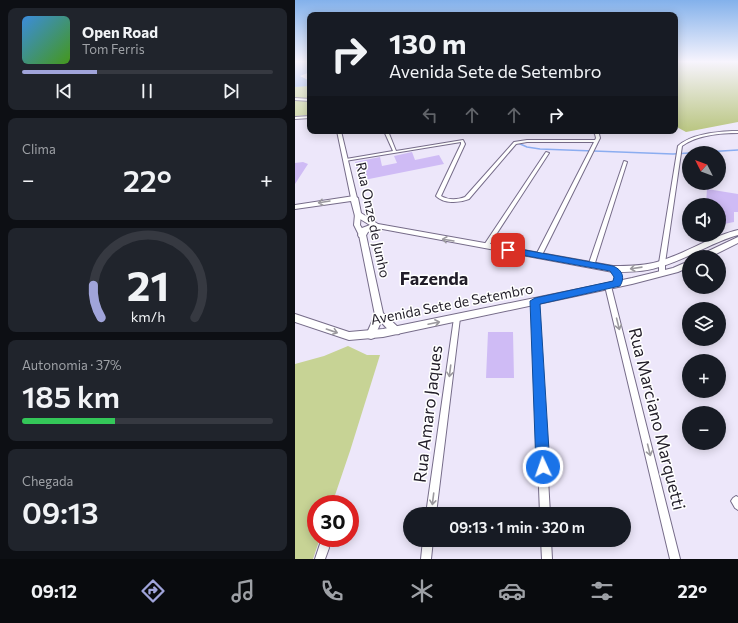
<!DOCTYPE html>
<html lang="pt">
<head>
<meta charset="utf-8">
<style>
	:root { --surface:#171b24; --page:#20242c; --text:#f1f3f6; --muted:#9ea1a6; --line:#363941; --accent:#a0a4da }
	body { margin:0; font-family:Commissioner,sans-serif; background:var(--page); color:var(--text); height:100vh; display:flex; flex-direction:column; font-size:15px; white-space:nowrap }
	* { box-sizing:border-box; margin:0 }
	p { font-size:13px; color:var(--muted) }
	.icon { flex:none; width:22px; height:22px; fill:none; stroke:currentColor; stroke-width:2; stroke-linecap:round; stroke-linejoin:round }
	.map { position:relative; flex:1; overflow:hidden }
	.panel { display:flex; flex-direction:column; gap:8px; padding:8px; background:#0d0f14; width:295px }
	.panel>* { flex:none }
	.guide { position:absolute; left:12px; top:12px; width:371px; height:122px; border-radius:8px; box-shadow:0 2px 10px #0003; background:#171b24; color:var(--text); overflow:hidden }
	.needle { width:26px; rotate:312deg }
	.controls { position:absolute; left:387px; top:146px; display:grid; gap:8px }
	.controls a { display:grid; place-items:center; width:44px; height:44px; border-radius:50%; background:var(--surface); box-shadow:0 2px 10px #0003; font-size:20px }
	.speed { position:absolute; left:12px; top:495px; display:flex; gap:8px; font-size:20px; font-weight:700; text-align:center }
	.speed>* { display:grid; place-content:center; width:52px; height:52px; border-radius:50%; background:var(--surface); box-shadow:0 2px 10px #0003; line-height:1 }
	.speed .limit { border:6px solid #d22; background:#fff; color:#111 }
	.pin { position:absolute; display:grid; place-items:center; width:34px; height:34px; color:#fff; margin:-17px; border-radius:8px; box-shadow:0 2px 6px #0006 }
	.me { position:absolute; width:44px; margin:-22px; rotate:357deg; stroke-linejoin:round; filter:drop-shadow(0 0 3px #0008) }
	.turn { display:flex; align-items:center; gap:14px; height:84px; padding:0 16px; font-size:18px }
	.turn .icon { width:52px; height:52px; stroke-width:2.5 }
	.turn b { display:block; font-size:28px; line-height:34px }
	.lanes { display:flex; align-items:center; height:38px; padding:0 16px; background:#0003; justify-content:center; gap:20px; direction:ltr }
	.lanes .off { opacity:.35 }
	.big { font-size:30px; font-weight:600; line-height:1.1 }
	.panel .tile { flex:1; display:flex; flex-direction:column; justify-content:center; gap:6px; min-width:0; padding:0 14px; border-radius:8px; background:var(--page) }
	.panel .dial { align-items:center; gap:0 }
	.dial svg { height:104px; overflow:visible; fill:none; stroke:var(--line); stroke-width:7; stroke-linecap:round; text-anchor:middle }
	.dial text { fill:var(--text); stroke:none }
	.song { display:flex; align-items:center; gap:12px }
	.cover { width:48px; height:48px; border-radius:6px; background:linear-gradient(135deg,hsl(210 70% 55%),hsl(100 70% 35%)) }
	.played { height:4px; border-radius:2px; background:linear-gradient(90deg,var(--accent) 30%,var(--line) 30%) }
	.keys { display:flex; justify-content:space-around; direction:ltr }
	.heat { display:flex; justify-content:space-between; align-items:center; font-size:22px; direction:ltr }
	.charge { height:6px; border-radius:3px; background:linear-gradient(90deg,#34c759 37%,var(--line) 0) }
	.trip { position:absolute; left:108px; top:507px; width:228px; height:40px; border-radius:20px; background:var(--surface); box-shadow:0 2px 10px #0003; font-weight:600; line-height:40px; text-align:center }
	.dock { display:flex; height:64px; justify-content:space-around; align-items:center; background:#090b0e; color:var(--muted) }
	.dock .icon { width:28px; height:28px }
	.dock .current { color:var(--accent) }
	.dock b { font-size:18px; color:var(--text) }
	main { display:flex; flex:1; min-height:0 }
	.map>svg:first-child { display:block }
</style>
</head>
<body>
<main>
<section class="panel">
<div class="tile">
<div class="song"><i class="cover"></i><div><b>Open Road</b><p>Tom Ferris</p></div></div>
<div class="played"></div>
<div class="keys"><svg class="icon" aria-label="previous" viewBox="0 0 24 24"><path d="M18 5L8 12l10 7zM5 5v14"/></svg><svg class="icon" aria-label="pause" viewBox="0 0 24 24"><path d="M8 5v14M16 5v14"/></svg><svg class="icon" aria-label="next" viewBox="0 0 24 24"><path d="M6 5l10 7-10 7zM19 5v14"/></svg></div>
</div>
<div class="tile"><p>Clima</p>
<div class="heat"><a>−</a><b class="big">22°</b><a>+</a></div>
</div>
<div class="tile dial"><svg viewBox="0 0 100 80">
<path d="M14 69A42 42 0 1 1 86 69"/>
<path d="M14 69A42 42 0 0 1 8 44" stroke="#a0a4da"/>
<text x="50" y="56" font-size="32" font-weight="700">21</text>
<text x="50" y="72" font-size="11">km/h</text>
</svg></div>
<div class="tile"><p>Autonomia · 37%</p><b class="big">185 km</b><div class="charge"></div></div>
<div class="tile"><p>Chegada</p><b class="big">09:13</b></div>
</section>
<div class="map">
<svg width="443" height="559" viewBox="0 0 443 559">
	<rect width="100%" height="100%" fill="#ede7fa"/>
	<path fill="#c7d395" d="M15 85V98H0V87Z
		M0 100H15V115L0 116Z
		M53 346 72 355H85L55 451 37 504H21V538H25L18 559H0V364L29 356Z"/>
	<path fill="#b2c072" d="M380 61H443V122L391 132 380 126Z"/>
	<path fill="#8badf0" d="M0 61H15V72L5 76 15 81 14 86 0 87Z"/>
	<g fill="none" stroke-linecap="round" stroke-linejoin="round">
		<path stroke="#8badf0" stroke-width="1.5" d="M223 143 232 147 245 149 378 154 443 150"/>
	</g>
	<path fill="#cfbbf5" d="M117 152 120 160 144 155 149 164 64 181 60 162 85 157 87 166 102 163 99 156Z
		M8 162 13 164 0 184V163Z
		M412 189 443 194V212H439V222L424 225V205H411Z
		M193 332H218L219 378H191Z"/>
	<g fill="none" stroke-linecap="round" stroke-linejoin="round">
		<defs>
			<path id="street" d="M89 131H93L101 151 168 140 170 144 146 196C153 200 162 200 170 197L219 142 232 140H300L301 138 300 134 297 131H301L304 134 305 138 247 255 244 257 241 255 299 142H232L221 144 174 199C164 203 149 204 141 196L166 144V142L50 161 49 160 51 159 98 151Z
				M437 131H443V133C425 133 402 135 387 146L370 263V273L367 275 365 274 364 273V263L383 146C396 134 420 132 437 131Z
				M251 152 254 153 193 247H189L188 246 189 245Z
				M329 161 332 162 299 266 298 267H294L293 266Z
				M311 284H315L316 286 385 559H375L310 286Z
				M238 299H242L243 301 255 514H245L237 301Z
				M162 315 164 316 165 318 141 514H131L159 318 160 316Z
				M441 496 443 497V510L440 508 436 501 438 498Z
				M128 540H138L136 559H126Z
				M246 540H256L257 559H247Z
				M29 543 33 544 34 548 30 559H20L25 544Z"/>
			<path id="secondary" d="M0 98 15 99V101L0 100Z
				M15 116V118L0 119V117Z
				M42 131H46L62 198 61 199H57L56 198Z
				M63 212 66 214 65 225 71 235 88 313 104 328 106 331 104 334C97 336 91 327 86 322L79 338 76 339 73 338 71 335 80 315 64 235 59 225 60 214Z"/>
			<path id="primary" d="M59 196 63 198 66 213 83 224 318 266C332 266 348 266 362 262 390 254 414 237 443 230V235C415 243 391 260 364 267 349 272 333 272 318 272L82 228 73 232 70 237H64L63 235 67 228 75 225 60 216 56 201 0 209V205Z
				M443 237V243L415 257H404L405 255Z
				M394 261V267L383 272 337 284 88 337 54 340 0 322V314L54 332 88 329 337 278 378 268Z"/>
		</defs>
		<use href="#street" stroke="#766c89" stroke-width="2"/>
		<use href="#secondary" stroke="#766c89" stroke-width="2"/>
		<use href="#primary" stroke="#766c89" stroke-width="2"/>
		<use href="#street" fill="#fff" fill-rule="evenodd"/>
		<use href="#secondary" fill="#fff" fill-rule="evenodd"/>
		<use href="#primary" fill="#fff" fill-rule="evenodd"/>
	</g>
	<defs><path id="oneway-shaft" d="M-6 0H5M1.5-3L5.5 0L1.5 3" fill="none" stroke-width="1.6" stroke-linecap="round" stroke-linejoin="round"/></defs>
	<g stroke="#9b999e">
		<use href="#oneway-shaft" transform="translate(29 202) rotate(171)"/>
		<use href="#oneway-shaft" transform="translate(153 240) rotate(-171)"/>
		<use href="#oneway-shaft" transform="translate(341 268) rotate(172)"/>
		<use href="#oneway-shaft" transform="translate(139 323) rotate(-12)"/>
		<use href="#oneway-shaft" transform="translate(323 324) rotate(76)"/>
		<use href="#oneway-shaft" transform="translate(37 331) rotate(19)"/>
		<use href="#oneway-shaft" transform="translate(155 371) rotate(97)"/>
		<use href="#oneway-shaft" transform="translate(354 450) rotate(76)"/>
		<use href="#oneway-shaft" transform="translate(138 499) rotate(97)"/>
	</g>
	<linearGradient id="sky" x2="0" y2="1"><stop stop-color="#83b1eb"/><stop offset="0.44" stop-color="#f7f4fd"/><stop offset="1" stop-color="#f7f4fd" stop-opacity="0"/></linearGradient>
	<rect width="443" height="140" fill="url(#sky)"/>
	<path fill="#1a73e8" stroke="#114b97" d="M213 247 318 266C328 270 330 278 325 286L245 304 255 467 253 472 248 474 243 472 241 467 235 301 240 298 318 281 319 277 315 271 210 252 209 250 210 248Z"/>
	<g text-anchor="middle" stroke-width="3" stroke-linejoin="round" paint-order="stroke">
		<g font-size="14" fill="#211d28" stroke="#fff">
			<text transform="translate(78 220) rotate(78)" y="5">Rua Onze de Junho</text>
			<text transform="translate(157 304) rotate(-11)" y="5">Avenida Sete de Setembro</text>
		</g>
		<g font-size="17" fill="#211d28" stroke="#fff">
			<text transform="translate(133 414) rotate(-83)" y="6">Rua Amaro Jaques</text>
			<text transform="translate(362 419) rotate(76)" y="6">Rua Marciano Marquetti</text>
		</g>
		<g font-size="18" font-weight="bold" fill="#211d28" stroke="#fff">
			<text x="139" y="285">Fazenda</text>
		</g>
	</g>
</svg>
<div class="controls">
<a><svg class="needle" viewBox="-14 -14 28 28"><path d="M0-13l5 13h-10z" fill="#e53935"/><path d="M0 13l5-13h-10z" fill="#9ea1a6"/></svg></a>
<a><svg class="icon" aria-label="sound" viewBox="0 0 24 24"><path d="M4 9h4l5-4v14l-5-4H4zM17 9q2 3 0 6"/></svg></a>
<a><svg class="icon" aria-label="search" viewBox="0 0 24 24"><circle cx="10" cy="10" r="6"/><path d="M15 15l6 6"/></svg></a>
<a><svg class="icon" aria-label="layers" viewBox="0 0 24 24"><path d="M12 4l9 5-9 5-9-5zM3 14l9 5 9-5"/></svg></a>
<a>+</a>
<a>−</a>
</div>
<div class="speed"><div class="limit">30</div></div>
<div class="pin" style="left:213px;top:250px;background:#d93025"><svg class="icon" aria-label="arrive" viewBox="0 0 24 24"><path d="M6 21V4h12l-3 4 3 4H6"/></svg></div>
<svg class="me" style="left:248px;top:467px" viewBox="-20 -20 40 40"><circle r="17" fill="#1a73e8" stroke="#fff" stroke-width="3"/><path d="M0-11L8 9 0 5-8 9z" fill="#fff"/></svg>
<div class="trip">09:13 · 1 min · 320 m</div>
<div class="guide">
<div class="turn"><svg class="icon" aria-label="right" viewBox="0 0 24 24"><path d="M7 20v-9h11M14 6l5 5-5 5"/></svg><div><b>130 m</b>Avenida Sete de Setembro</div></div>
<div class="lanes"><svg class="icon off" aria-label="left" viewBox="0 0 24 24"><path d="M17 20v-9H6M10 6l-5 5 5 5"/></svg><svg class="icon off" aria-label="ahead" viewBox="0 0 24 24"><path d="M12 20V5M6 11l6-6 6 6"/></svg><svg class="icon off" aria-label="ahead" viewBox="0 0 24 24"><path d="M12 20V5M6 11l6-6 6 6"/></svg><svg class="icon" aria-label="right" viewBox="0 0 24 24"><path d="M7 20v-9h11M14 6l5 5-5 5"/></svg></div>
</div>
</div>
</main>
<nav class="dock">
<b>09:12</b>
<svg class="icon current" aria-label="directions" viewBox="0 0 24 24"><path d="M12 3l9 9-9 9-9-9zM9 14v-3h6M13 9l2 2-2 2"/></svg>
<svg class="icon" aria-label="music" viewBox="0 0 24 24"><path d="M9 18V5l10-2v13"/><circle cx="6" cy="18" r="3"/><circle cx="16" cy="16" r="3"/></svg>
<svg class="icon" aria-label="phone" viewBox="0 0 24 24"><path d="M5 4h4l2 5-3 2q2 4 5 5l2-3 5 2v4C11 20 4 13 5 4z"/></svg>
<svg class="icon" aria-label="climate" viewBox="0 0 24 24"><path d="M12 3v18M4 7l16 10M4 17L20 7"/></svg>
<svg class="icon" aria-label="car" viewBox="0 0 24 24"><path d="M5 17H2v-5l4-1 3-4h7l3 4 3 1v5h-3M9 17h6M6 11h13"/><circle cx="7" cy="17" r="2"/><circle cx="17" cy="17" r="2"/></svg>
<svg class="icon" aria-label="filters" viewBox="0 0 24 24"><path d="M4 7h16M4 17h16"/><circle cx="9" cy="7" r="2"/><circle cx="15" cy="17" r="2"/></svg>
<b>22°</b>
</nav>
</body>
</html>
